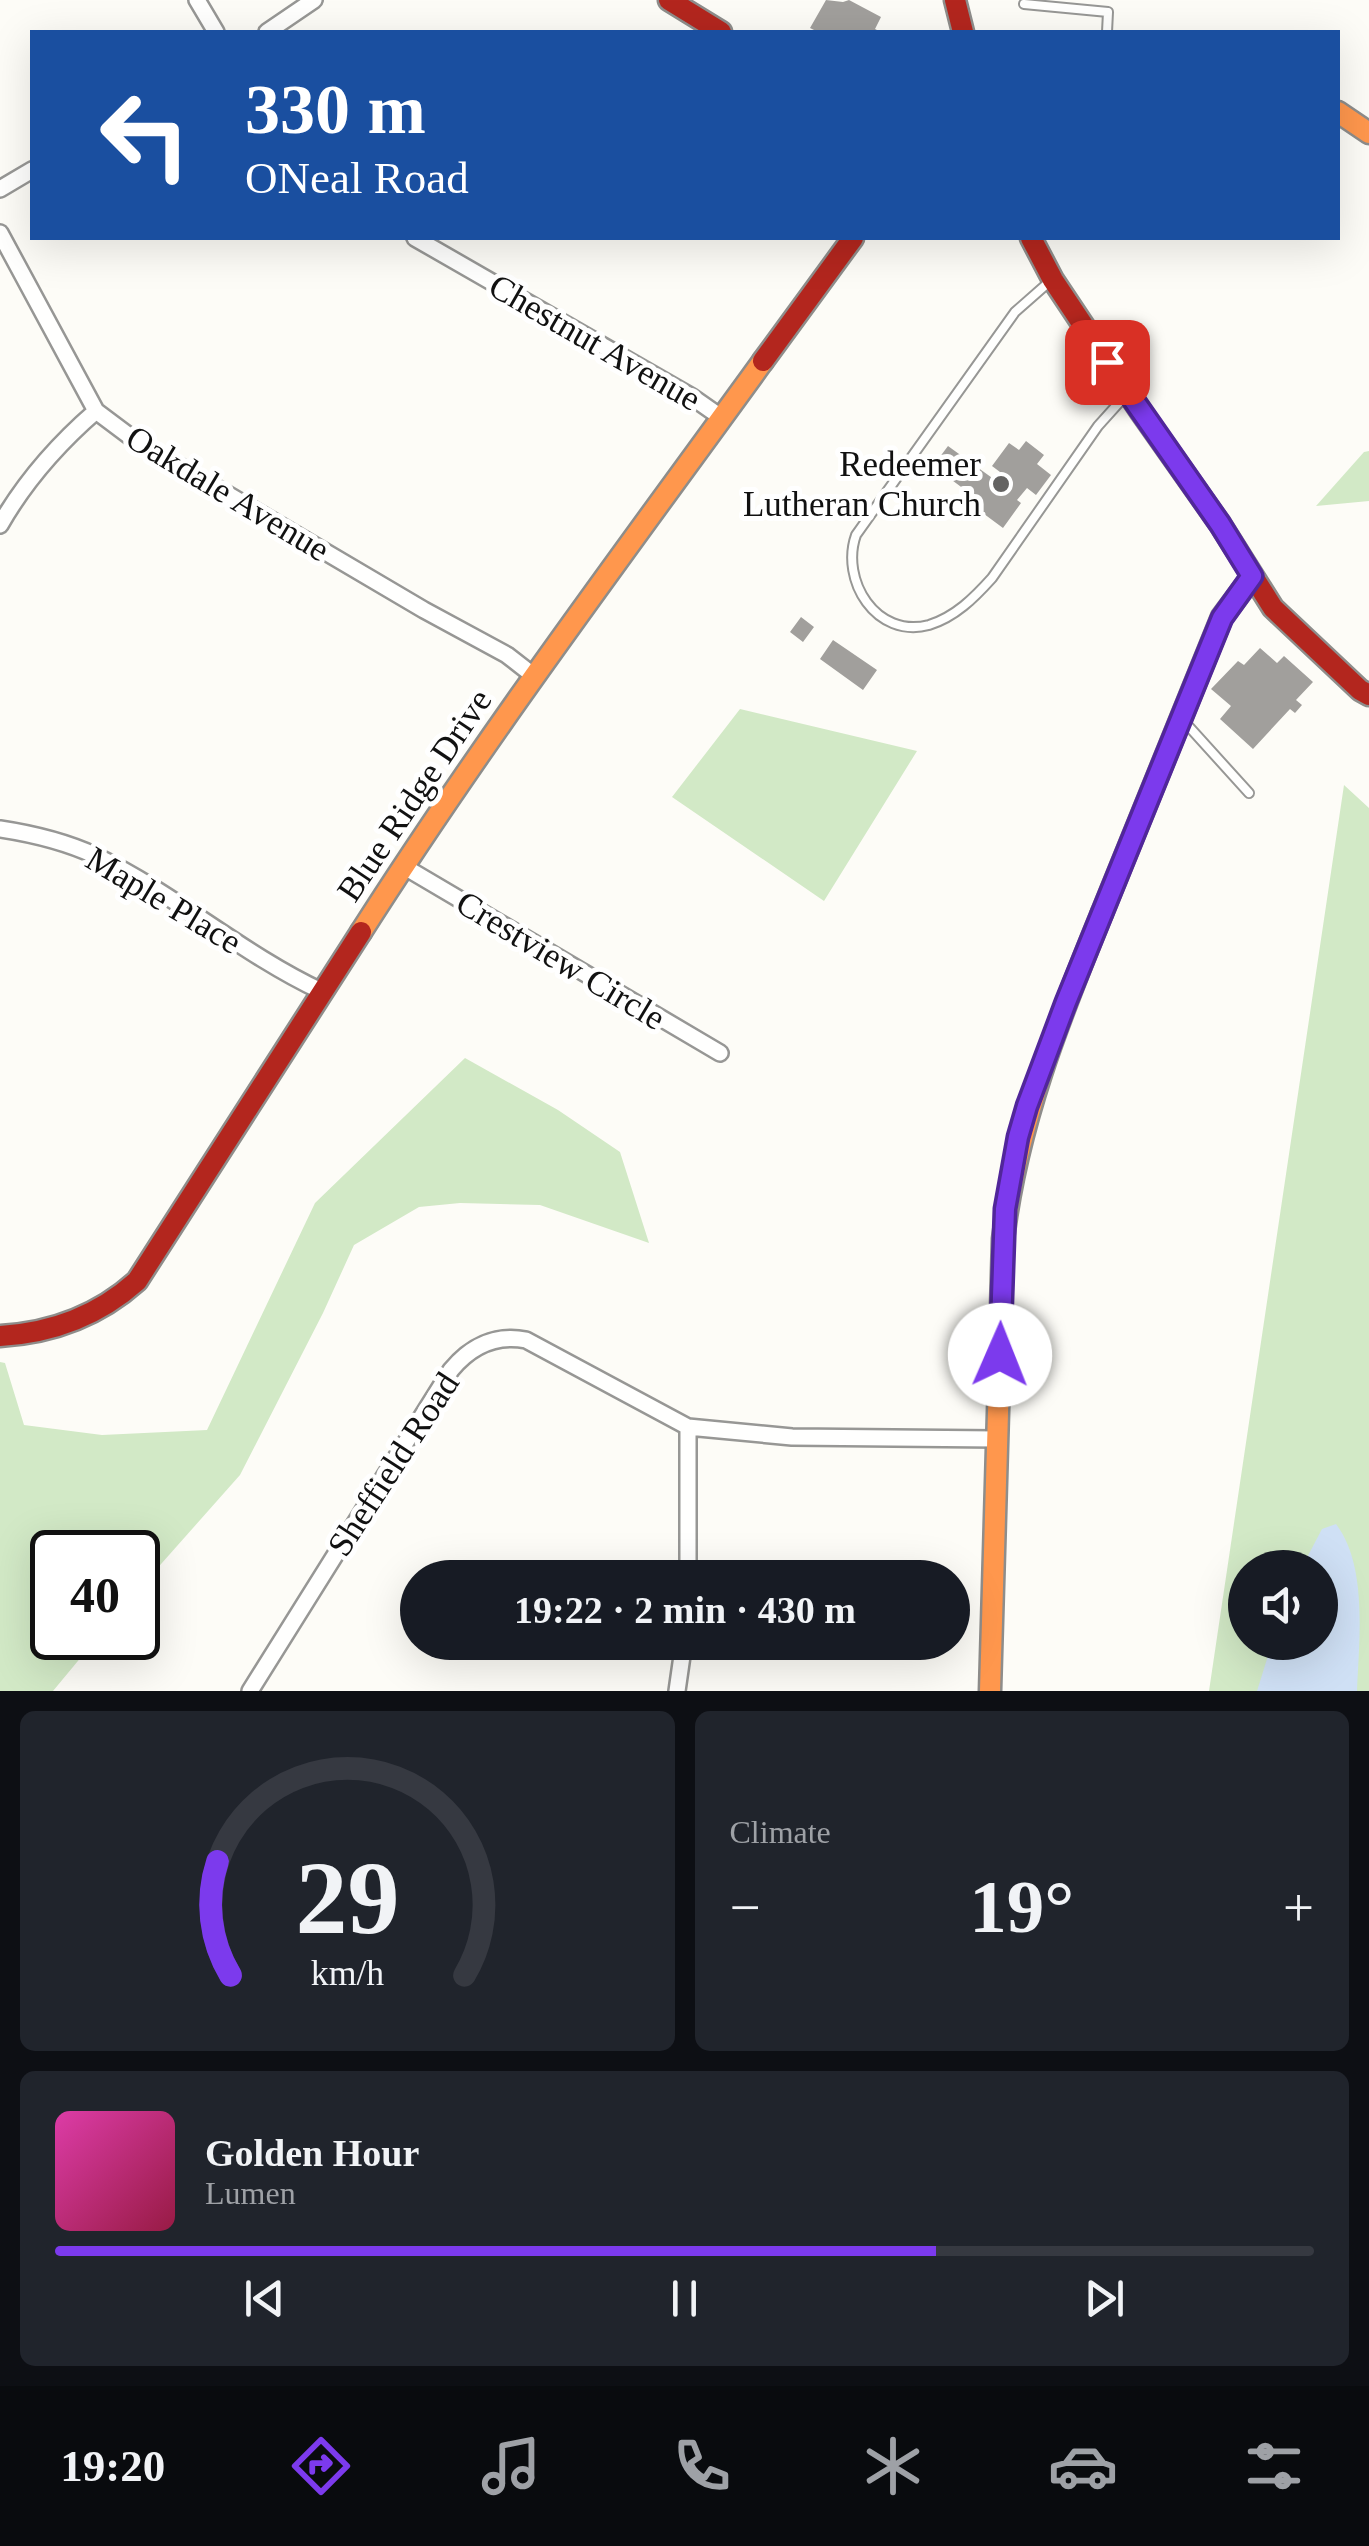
<!DOCTYPE html>
<html lang="en">
<head>
<meta charset="utf-8">
<style>
	:root { --surface:#171b24; --page:#20242c; --text:#f1f3f6; --muted:#9ea1a6; --line:#363941; --accent:#7c3aed }
	body { margin:0; font-family:"Times New Roman",serif; background:var(--page); color:var(--text); height:100vh; display:flex; flex-direction:column; font-size:38px; white-space:nowrap }
	* { box-sizing:border-box; margin:0 }
	p { font-size:32px; color:var(--muted) }
	.icon { flex:none; width:55px; height:55px; fill:none; stroke:currentColor; stroke-width:2; stroke-linecap:round; stroke-linejoin:round }
	.map { position:relative; height:1691px; overflow:hidden }
	.side { display:flex; flex-direction:column; gap:20px; padding:20px; background:#0d0f14; flex:1 }
	.side>* { flex:none }
	.guide { position:absolute; left:30px; top:30px; width:1310px; height:210px; border-radius:0px; box-shadow:0 10px 40px #0002; background:#1a4fa0; color:#fff; overflow:hidden }
	.controls { position:absolute; left:1228px; top:1550px; display:grid; gap:20px }
	.controls a { display:grid; place-items:center; width:110px; height:110px; border-radius:50%; background:var(--surface); box-shadow:0 10px 40px #0002; font-size:50px }
	.speed { position:absolute; left:30px; top:1530px; display:flex; gap:20px; font-size:50px; font-weight:700; text-align:center }
	.speed>* { display:grid; place-content:center; width:130px; height:130px; border-radius:50%; background:var(--surface); box-shadow:0 10px 40px #0002; line-height:1 }
	.speed .limit { border:5px solid #111; border-radius:15px; background:#fff; color:#111 }
	.pin { position:absolute; display:grid; place-items:center; width:85px; height:85px; color:#fff; margin:-42px; border-radius:20px; box-shadow:0 5px 15px #0006 }
	.me { position:absolute; width:110px; margin:-55px; rotate:1deg; stroke-linejoin:round; filter:drop-shadow(0 0 8px #0008) }
	.turn { display:flex; align-items:center; gap:35px; height:210px; padding:0 50px; font-size:45px }
	.turn .icon { width:130px; height:130px; stroke-width:2.5 }
	.turn b { display:block; font-size:70px; line-height:85px }
	.big { font-size:75px; font-weight:700; line-height:1.1 }
	.side .card { flex:1; display:flex; flex-direction:column; justify-content:center; gap:15px; min-width:0; padding:0 35px; border-radius:15px; background:var(--page) }
	.side .dial { align-items:center; gap:0 }
	.dial svg { height:260px; overflow:visible; fill:none; stroke:var(--line); stroke-width:7; stroke-linecap:round; text-anchor:middle }
	.dial text { fill:var(--text); stroke:none }
	.song { display:flex; align-items:center; gap:30px }
	.cover { width:120px; height:120px; border-radius:15px; background:linear-gradient(135deg,hsl(320 70% 55%),hsl(340 70% 35%)) }
	.played { height:10px; border-radius:5px; background:linear-gradient(90deg,var(--accent) 70%,var(--line) 70%) }
	.keys { display:flex; justify-content:space-around; direction:ltr }
	.heat { display:flex; justify-content:space-between; align-items:center; font-size:55px; direction:ltr }
	.side .tiles { flex:1; display:grid; gap:20px; grid-template-columns:1fr 1fr }
	.card:last-child { grid-column:span 2 }
	.trip { position:absolute; left:400px; top:1560px; width:570px; height:100px; border-radius:50px; background:var(--surface); box-shadow:0 10px 40px #0002; font-weight:700; line-height:100px; text-align:center }
	.menu { display:flex; height:160px; justify-content:space-around; align-items:center; background:#090b0e; color:var(--muted) }
	.menu .icon { width:70px; height:70px }
	.menu .selected { color:var(--accent) }
	.menu b { font-size:45px; color:var(--text) }
	.map>svg:first-child { display:block }
</style>
</head>
<body>
<div class="map">
<svg width="1369" height="1691" viewBox="0 0 1369 1691">
	<rect width="100%" height="100%" fill="#fdfcf7"/>
	<path fill="#d2e9c6" fill-rule="evenodd" d="M1369 451V501L1316 506 1364 452Z
		M740 709 917 751 824 901 672 797Z
		M1344 785 1369 808V1691H1209ZM1245 1568H1320V1642H1245Z
		M465 1058 558 1110 620 1152 649 1243 540 1205 460 1203 419 1207 354 1245 323 1313 240 1475 138 1590V1552H52V1638H97L53 1691H0V1362L5 1363 24 1425 102 1435 207 1430 315 1203Z"/>
	<path fill="#cfe0f5" d="M1336 1524C1368 1566 1359 1640 1357 1691H1257L1272 1643 1320 1642V1568L1302 1567 1322 1529Z"/>
	<path fill="#a19f9c" d="M826 0 843 2 849 0 881 17 875 29 881 32H818L810 28Z
		M1026 441 1044 455 1037 464 1051 475 1036 495 1027 488 1017 500 1021 503 1003 528 976 508 980 501 933 466 948 446 995 480 1000 472 992 466 1009 443 1019 450Z
		M801 617 814 627 803 642 790 632Z
		M833 640 877 670 863 690 820 659Z
		M1260 648 1277 663 1284 656 1313 682 1296 700 1302 705 1295 713 1290 709 1253 749 1220 719 1231 706 1211 689 1238 661 1244 665Z"/>
	<g fill="none" stroke-linecap="round" stroke-linejoin="round">
		<defs>
			<path id="lane" d="M1024 4 1108 12 1107 32
				M1048 283 1015 312 856 535C840 580 876 639 929 625 955 617 974 598 992 578L1098 426 1125 396
				M1182 719 1249 793"/>
			<path id="street" d="M197 0 216 32
				M267 32 314 0
				M0 189 32 170
				M0 233 96 411 132 438 424 610 507 655 534 676
				M415 238 692 397 722 418
				M0 525C24 483 59 443 96 411
				M0 829C33 834 66 842 96 856 175 894 242 954 321 991
				M403 866 720 1053
				M688 1578V1427
				M250 1691 451 1370C470 1347 495 1334 526 1340L688 1427 792 1437 996 1439
				M677 1691 684 1642"/>
			<path id="slow" d="M1338 112 1369 133
				M361 932C486 736 626 550 763 361
				M990 1691 1003 1239C1017 1123 1058 1021 1102 913"/>
			<path id="jam" d="M669 0 721 32
				M955 0 963 32
				M1031 238 1053 280 1141 412 1220 524 1273 608 1360 690 1369 695
				M763 361 853 238
				M1102 913 1222 617 1252 577
				M0 1336C52 1333 98 1316 137 1281L361 932"/>
		</defs>
		<use href="#lane" stroke="#979795" stroke-width="12"/>
		<use href="#street" stroke="#979795" stroke-width="20"/>
		<use href="#slow" stroke="#8e8d8b" stroke-width="25"/>
		<use href="#jam" stroke="#8e8d8b" stroke-width="25"/>
		<use href="#lane" stroke="#fffffe" stroke-width="8"/>
		<use href="#street" stroke="#fffffe" stroke-width="15"/>
		<use href="#slow" stroke="#ff974d" stroke-width="20"/>
		<use href="#jam" stroke="#b3261e" stroke-width="20"/>
	</g>
	<g fill="none" stroke-linecap="round" stroke-linejoin="round">
		<defs>
			<path id="route" d="M1000 1355 1005 1209 1018 1137 1027 1106 1066 1002 1222 618 1252 576 1220 524 1107 362"/>
		</defs>
		<use href="#route" stroke="#51269a" stroke-width="25"/>
		<use href="#route" stroke="#7c3aed" stroke-width="18"/>
	</g>
	<circle fill="#646362" stroke="#fff" stroke-width="4" cx="1001" cy="484" r="10"/>
	<g text-anchor="middle" stroke-width="10" stroke-linejoin="round" paint-order="stroke">
		<g font-size="35" fill="#111" stroke="#fff">
			<text transform="translate(595 342) rotate(30)" y="12">Chestnut Avenue</text>
			<text transform="translate(228 493) rotate(31)" y="12">Oakdale Avenue</text>
			<text transform="translate(414 795) rotate(-56)" y="12">Blue Ridge Drive</text>
			<text transform="translate(164 900) rotate(31)" y="12">Maple Place</text>
			<text transform="translate(561 960) rotate(31)" y="12">Crestview Circle</text>
			<text transform="translate(393 1464) rotate(-57)" y="12">Sheffield Road</text>
		</g>
		<g font-size="35" fill="#111" stroke="#fff" text-anchor="end">
			<text x="981" y="476">Redeemer<tspan x="981" dy="40">Lutheran Church</tspan></text>
		</g>
	</g>
</svg>
<div class="controls">
<a><svg class="icon" aria-label="sound" viewBox="0 0 24 24"><path d="M4 9h4l5-4v14l-5-4H4zM17 9q2 3 0 6"/></svg></a>
</div>
<div class="speed"><div class="limit">40</div></div>
<div class="pin" style="left:1107px;top:362px;background:#d93025"><svg class="icon" aria-label="arrive" viewBox="0 0 24 24"><path d="M6 21V4h12l-3 4 3 4H6"/></svg></div>
<svg class="me" style="left:1000px;top:1355px" viewBox="-20 -20 40 40"><circle r="19" fill="#fff"/><path d="M0-13L10 11 0 6-10 11z" fill="#7c3aed"/></svg>
<div class="trip">19:22 · 2 min · 430 m</div>
<div class="guide">
<div class="turn"><svg class="icon" aria-label="left" viewBox="0 0 24 24"><path d="M17 20v-9H6M10 6l-5 5 5 5"/></svg><div><b>330 m</b>ONeal Road</div></div>
</div>
</div>
<section class="side">
<div class="tiles">
<div class="card dial"><svg viewBox="0 0 100 80">
<path d="M14 69A42 42 0 1 1 86 69"/>
<path d="M14 69A42 42 0 0 1 10 34" stroke="#7c3aed"/>
<text x="50" y="56" font-size="32" font-weight="700">29</text>
<text x="50" y="72" font-size="11">km/h</text>
</svg></div>
<div class="card"><p>Climate</p>
<div class="heat"><a>−</a><b class="big">19°</b><a>+</a></div>
</div>
<div class="card">
<div class="song"><i class="cover"></i><div><b>Golden Hour</b><p>Lumen</p></div></div>
<div class="played"></div>
<div class="keys"><svg class="icon" aria-label="previous" viewBox="0 0 24 24"><path d="M18 5L8 12l10 7zM5 5v14"/></svg><svg class="icon" aria-label="pause" viewBox="0 0 24 24"><path d="M8 5v14M16 5v14"/></svg><svg class="icon" aria-label="next" viewBox="0 0 24 24"><path d="M6 5l10 7-10 7zM19 5v14"/></svg></div>
</div>
</div>
</section>
<nav class="menu">
<b>19:20</b>
<svg class="icon selected" aria-label="directions" viewBox="0 0 24 24"><path d="M12 3l9 9-9 9-9-9zM9 14v-3h6M13 9l2 2-2 2"/></svg>
<svg class="icon" aria-label="music" viewBox="0 0 24 24"><path d="M9 18V5l10-2v13"/><circle cx="6" cy="18" r="3"/><circle cx="16" cy="16" r="3"/></svg>
<svg class="icon" aria-label="phone" viewBox="0 0 24 24"><path d="M5 4h4l2 5-3 2q2 4 5 5l2-3 5 2v4C11 20 4 13 5 4z"/></svg>
<svg class="icon" aria-label="climate" viewBox="0 0 24 24"><path d="M12 3v18M4 7l16 10M4 17L20 7"/></svg>
<svg class="icon" aria-label="car" viewBox="0 0 24 24"><path d="M5 17H2v-5l4-1 3-4h7l3 4 3 1v5h-3M9 17h6M6 11h13"/><circle cx="7" cy="17" r="2"/><circle cx="17" cy="17" r="2"/></svg>
<svg class="icon" aria-label="filters" viewBox="0 0 24 24"><path d="M4 7h16M4 17h16"/><circle cx="9" cy="7" r="2"/><circle cx="15" cy="17" r="2"/></svg>
</nav>
</body>
</html>
